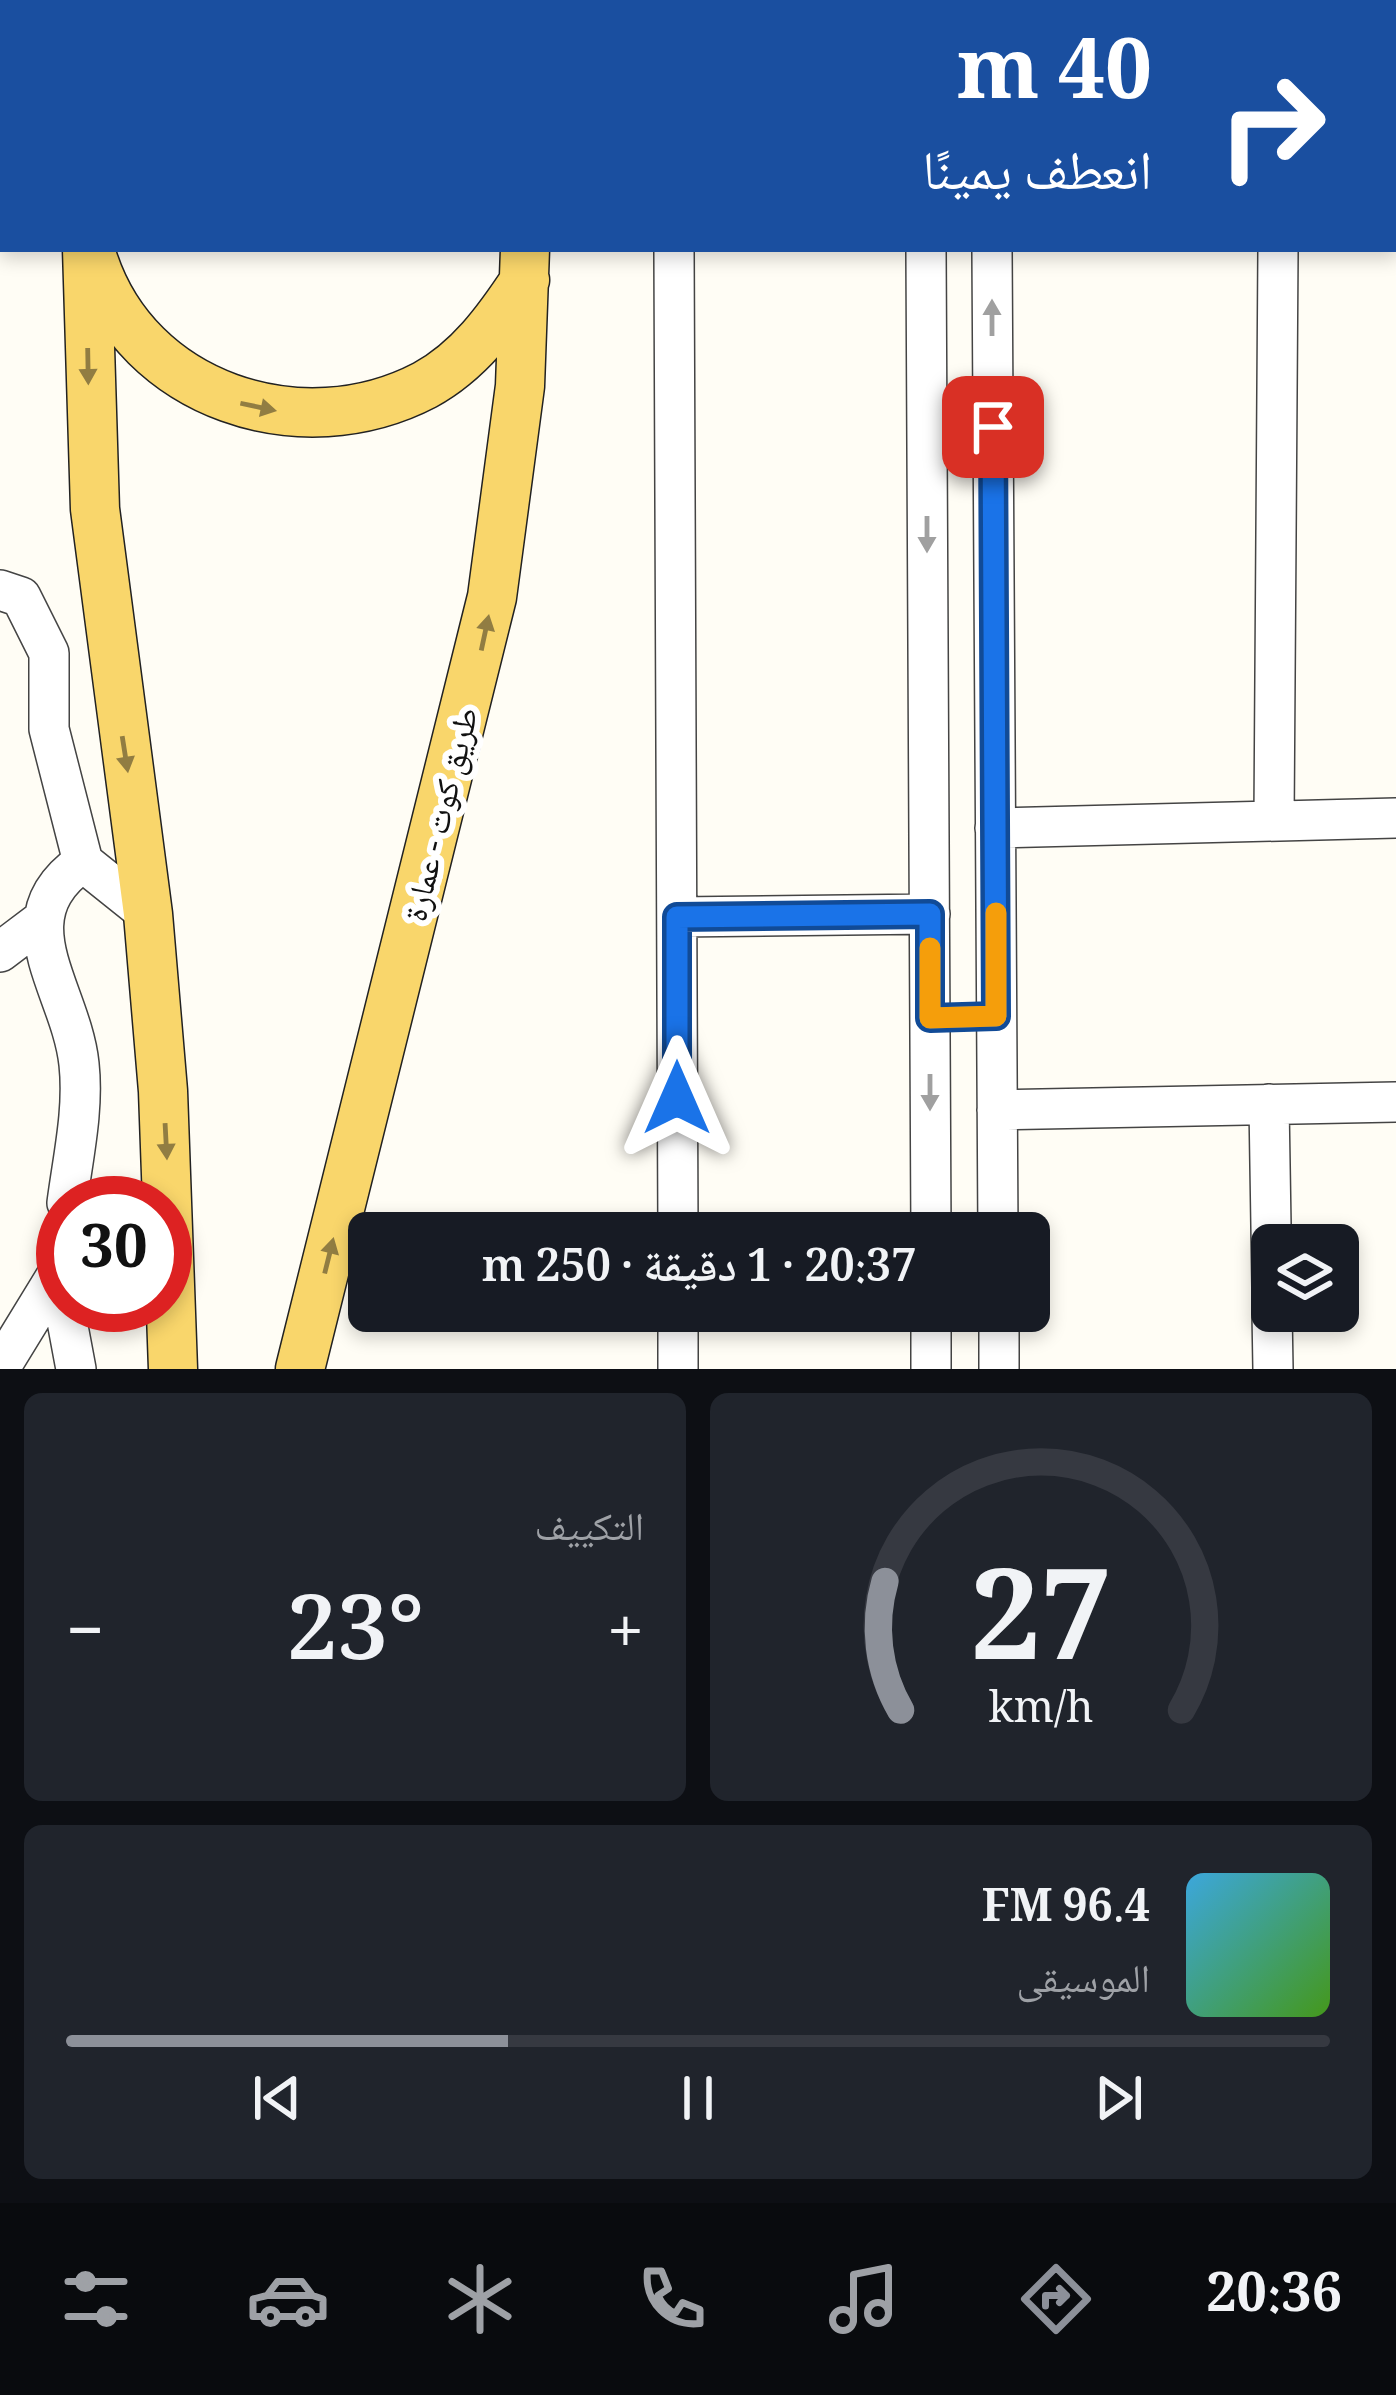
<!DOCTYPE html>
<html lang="ar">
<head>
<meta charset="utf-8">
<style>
	:root { --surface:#171b24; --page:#20242c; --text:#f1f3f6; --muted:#9ea1a6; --line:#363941; --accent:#8c9099 }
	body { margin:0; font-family:Georgia,"Noto Naskh Arabic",serif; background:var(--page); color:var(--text); direction:rtl; height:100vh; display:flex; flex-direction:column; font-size:45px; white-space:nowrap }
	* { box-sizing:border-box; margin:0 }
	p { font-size:39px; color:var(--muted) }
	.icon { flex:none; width:66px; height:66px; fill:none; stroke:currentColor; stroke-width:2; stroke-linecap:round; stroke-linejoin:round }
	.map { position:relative; height:1369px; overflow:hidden; direction:ltr }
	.sheet { display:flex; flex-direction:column; gap:24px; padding:24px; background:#0d0f14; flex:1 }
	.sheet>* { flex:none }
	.hud { position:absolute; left:0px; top:0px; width:1398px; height:252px; box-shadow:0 6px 18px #0003; direction:rtl; background:#1a4fa0; color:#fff; overflow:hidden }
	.buttons { position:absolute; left:1251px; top:1224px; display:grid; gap:24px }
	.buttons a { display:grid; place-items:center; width:108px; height:108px; border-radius:18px; background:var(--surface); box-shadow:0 6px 18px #0003; font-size:60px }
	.speed { position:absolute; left:36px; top:1176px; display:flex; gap:24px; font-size:60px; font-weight:700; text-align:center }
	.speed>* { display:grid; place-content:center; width:156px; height:156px; border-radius:50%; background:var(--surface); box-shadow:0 6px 18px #0003; line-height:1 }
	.speed .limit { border:18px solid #d22; background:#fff; color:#111 }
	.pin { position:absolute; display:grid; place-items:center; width:102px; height:102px; color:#fff; margin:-51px; border-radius:24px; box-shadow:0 6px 18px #0006 }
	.me { position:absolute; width:132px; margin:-66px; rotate:0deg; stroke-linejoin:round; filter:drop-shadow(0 0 9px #0008) }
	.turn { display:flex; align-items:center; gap:42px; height:252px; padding:0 48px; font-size:54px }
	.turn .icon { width:156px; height:156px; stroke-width:2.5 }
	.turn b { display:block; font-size:84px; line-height:102px }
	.big { font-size:90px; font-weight:600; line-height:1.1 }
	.sheet .widget { flex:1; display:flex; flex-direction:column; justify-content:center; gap:18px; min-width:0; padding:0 42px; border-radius:18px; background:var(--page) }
	.sheet .dial { align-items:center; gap:0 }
	.dial svg { height:312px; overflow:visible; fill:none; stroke:var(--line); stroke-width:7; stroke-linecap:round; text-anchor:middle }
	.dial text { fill:var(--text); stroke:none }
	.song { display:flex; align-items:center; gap:36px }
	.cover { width:144px; height:144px; border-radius:18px; background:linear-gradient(135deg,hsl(200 70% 55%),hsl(100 70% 35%)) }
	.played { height:12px; border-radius:6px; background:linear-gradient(90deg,var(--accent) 35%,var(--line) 35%) }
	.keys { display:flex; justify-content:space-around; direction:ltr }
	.heat { display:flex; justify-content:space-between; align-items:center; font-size:66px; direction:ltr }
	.sheet .tiles { flex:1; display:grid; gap:24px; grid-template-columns:1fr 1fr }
	.widget:last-child { grid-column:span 2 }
	.trip { position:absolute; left:348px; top:1212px; width:702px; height:120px; border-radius:18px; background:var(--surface); box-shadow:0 6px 18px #0003; font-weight:600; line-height:120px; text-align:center; direction:rtl }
	.tab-bar { display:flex; height:192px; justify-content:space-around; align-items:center; background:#090b0e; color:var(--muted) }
	.tab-bar .icon { width:84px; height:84px }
	.tab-bar .active { color:var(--accent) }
	.tab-bar b { font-size:54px; color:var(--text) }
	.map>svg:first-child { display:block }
</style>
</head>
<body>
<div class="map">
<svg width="1396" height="1369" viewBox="0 0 1396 1369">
	<rect width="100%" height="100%" fill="#fffdf5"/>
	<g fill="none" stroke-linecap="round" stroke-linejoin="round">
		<defs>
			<path id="minor" d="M672 0 673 3
				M925 0V3
				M990 0V3
				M1280 3V0
				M0 51H3
				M674 249 678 1233
				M926 249 931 1233
				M992 249 998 1233
				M0 590 21 597 49 653V729L83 862
				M1274 820 1278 249
				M995 828 1396 818
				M677 917 930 914
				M0 952 41 921
				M1269 1104 1272 1287
				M997 1110 1396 1102
				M67 1203C73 1157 84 1110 79 1064 71 988 1 919 83 862L148 914
				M64 1305 76 1369
				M678 1311V1369
				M931 1311V1369
				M999 1311V1369
				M1272 1311 1273 1369
				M0 1368 60 1270"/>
			<path id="major" d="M513 0V3
				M100 3 101 0
				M87 249 95 509 148 914 163 1091 173 1369
				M93 259C137 396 301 450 425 385 469 361 498 321 525 280
				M300 1369 492 597 520 386 525 249"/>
		</defs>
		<use href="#minor" stroke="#444" stroke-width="42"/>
		<use href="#major" stroke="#222" stroke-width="51"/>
		<use href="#minor" stroke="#fff" stroke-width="39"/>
		<use href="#major" stroke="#f9d66b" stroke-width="48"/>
	</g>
	<defs><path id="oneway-solid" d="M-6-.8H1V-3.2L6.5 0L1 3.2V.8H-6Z" transform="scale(3)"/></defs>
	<g fill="#a0a0a0">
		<use href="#oneway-solid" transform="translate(992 318) rotate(-90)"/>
		<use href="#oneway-solid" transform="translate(927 534) rotate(90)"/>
		<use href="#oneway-solid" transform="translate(930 1092) rotate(90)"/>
	</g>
	<g fill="#917d42">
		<use href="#oneway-solid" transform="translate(88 366) rotate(89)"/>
		<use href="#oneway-solid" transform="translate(258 407) rotate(12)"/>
		<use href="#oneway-solid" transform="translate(485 633) rotate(-78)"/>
		<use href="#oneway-solid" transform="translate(125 754) rotate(81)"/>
		<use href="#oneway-solid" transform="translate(166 1141) rotate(87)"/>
		<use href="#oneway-solid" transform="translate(329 1256) rotate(-76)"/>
	</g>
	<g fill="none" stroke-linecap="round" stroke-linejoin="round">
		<defs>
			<path id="route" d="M677 1098V917L930 914V1018L996 1016 993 427"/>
		</defs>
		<use href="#route" stroke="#114b97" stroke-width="30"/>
		<use href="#route" stroke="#1a73e8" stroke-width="21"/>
		<path stroke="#f59e0b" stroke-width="21" d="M930 948V1018L996 1016V913"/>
	</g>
	<g text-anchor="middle" stroke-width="12" stroke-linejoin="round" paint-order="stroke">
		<g font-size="33" fill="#111" stroke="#fff">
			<text transform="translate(440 814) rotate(-76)" y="12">طريق كوت - عمارة</text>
		</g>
	</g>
</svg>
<div class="buttons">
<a><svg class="icon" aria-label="layers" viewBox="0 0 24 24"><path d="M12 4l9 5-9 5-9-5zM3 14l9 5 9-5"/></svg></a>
</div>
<div class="speed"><div class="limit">30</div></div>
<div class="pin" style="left:993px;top:427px;background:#d93025"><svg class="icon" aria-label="arrive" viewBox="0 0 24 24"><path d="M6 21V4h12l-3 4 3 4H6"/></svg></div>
<svg class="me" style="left:677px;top:1098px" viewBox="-20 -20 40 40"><path d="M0-17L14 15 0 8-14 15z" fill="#1a73e8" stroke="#fff" stroke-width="4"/></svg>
<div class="trip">20:37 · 1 دقيقة · 250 m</div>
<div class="hud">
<div class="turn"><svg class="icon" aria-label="right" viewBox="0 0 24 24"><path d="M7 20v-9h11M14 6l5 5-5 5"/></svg><div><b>40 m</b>انعطف يمينًا</div></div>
</div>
</div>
<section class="sheet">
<div class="tiles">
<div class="widget dial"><svg viewBox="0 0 100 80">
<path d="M14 69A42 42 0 1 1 86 69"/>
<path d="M14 69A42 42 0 0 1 10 36" stroke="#8c9099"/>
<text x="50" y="56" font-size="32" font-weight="700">27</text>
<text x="50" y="72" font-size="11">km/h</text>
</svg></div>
<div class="widget"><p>التكييف</p>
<div class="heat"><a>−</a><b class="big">23°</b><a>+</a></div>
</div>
<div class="widget">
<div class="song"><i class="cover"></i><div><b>96.4 FM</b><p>الموسيقى</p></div></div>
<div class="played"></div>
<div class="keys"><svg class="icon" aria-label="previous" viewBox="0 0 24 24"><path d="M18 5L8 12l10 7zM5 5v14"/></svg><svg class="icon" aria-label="pause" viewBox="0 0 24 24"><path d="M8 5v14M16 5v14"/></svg><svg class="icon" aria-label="next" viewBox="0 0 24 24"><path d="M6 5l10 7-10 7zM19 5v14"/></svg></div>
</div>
</div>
</section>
<nav class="tab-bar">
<b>20:36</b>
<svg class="icon active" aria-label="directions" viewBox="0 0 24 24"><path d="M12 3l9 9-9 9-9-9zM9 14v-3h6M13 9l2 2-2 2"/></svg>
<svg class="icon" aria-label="music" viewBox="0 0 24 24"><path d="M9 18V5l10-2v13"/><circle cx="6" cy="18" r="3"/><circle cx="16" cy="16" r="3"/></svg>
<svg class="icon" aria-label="phone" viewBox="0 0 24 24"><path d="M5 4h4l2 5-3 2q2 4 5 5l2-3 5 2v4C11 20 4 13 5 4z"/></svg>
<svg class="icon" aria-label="climate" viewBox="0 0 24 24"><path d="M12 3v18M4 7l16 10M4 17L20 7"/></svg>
<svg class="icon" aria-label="car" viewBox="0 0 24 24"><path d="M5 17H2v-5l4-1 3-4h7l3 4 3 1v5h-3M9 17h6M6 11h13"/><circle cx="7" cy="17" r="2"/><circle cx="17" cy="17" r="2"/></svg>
<svg class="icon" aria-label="filters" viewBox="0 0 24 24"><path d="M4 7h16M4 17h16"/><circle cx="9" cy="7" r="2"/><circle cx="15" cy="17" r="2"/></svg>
</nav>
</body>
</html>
